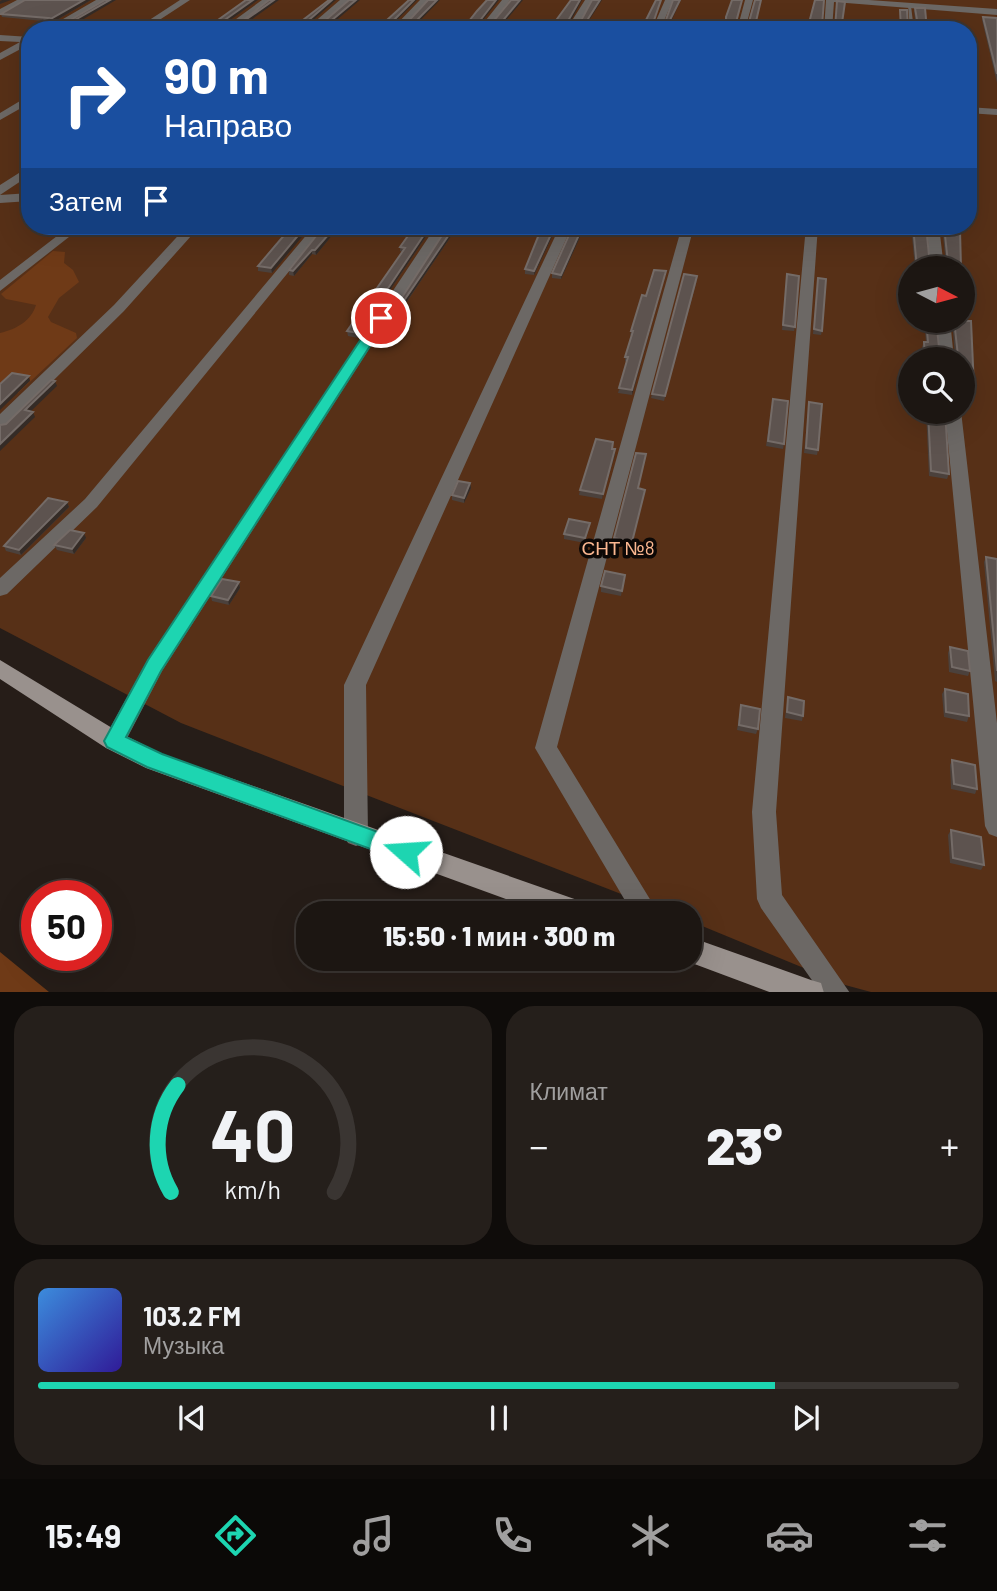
<!DOCTYPE html>
<html lang="ru">
<head>
<meta charset="utf-8">
<style>
	:root { --surface:#1c1612; --page:#251f1b; --text:#f1f3f6; --muted:#a09f9f; --line:#3a3532; --accent:#1dd5b1 }
	body { margin:0; font-family:Barlow,sans-serif; background:var(--page); color:var(--text); height:100vh; display:flex; flex-direction:column; font-size:26px; white-space:nowrap }
	* { box-sizing:border-box; margin:0 }
	p { font-size:23px; color:var(--muted) }
	.icon { flex:none; width:38px; height:38px; fill:none; stroke:currentColor; stroke-width:2; stroke-linecap:round; stroke-linejoin:round }
	.map { position:relative; height:992px; overflow:hidden }
	.details { display:flex; flex-direction:column; gap:14px; padding:14px; background:#0f0c0a; flex:1 }
	.details>* { flex:none }
	.top-card { position:absolute; left:21px; top:21px; width:956px; height:214px; border-radius:28px; box-shadow:0 7px 28px #0002,0 0 0 2px var(--line); background:#1a4fa0; color:#fff; overflow:hidden }
	.needle { width:46px; rotate:96deg }
	.fabs { position:absolute; left:898px; top:256px; display:grid; gap:14px }
	.fabs a { display:grid; place-items:center; width:77px; height:77px; border-radius:50%; background:var(--surface); box-shadow:0 7px 28px #0002,0 0 0 2px var(--line); font-size:35px }
	.speed { position:absolute; left:21px; top:880px; display:flex; gap:14px; font-size:35px; font-weight:700; text-align:center }
	.speed>* { display:grid; place-content:center; width:91px; height:91px; border-radius:50%; background:var(--surface); box-shadow:0 7px 28px #0002,0 0 0 2px var(--line); line-height:1 }
	.speed .limit { border:10px solid #d22; background:#fff; color:#111 }
	.pin { position:absolute; display:grid; place-items:center; width:60px; height:60px; color:#fff; margin:-30px; border:4px solid #fff; border-radius:50%; box-shadow:0 2px 7px #0007 }
	.me { position:absolute; width:77px; margin:-38px; rotate:289deg; stroke-linejoin:round; filter:drop-shadow(0 0 5px #0008) }
	.turn { display:flex; align-items:center; gap:24px; height:147px; padding:0 28px; font-size:32px }
	.turn .icon { width:91px; height:91px; stroke-width:2.5 }
	.turn b { display:block; font-size:49px; line-height:60px }
	.then { display:flex; align-items:center; height:66px; padding:0 28px; background:#0003; gap:14px; font-size:26px }
	.big { font-size:52px; font-weight:800; line-height:1.1 }
	.details .tile { flex:1; display:flex; flex-direction:column; justify-content:center; gap:10px; min-width:0; padding:0 24px; border-radius:28px; background:var(--page) }
	.details .dial { align-items:center; gap:0 }
	.dial svg { height:182px; overflow:visible; fill:none; stroke:var(--line); stroke-width:7; stroke-linecap:round; text-anchor:middle }
	.dial text { fill:var(--text); stroke:none }
	.song { display:flex; align-items:center; gap:21px }
	.cover { width:84px; height:84px; border-radius:10px; background:linear-gradient(135deg,hsl(210 70% 55%),hsl(250 70% 35%)) }
	.played { height:7px; border-radius:4px; background:linear-gradient(90deg,var(--accent) 80%,var(--line) 80%) }
	.keys { display:flex; justify-content:space-around; direction:ltr }
	.heat { display:flex; justify-content:space-between; align-items:center; font-size:38px; direction:ltr }
	.details .tiles { flex:1; display:grid; gap:14px; grid-template-columns:1fr 1fr }
	.tile:last-child { grid-column:span 2 }
	.trip { position:absolute; left:296px; top:901px; width:406px; height:70px; border-radius:28px; background:var(--surface); box-shadow:0 7px 28px #0002,0 0 0 2px var(--line); font-weight:800; line-height:70px; text-align:center }
	.menu { display:flex; height:112px; justify-content:space-around; align-items:center; background:#0b0907; color:var(--muted) }
	.menu .icon { width:49px; height:49px }
	.menu .selected { color:var(--accent) }
	.menu b { font-size:32px; color:var(--text) }
	.map>svg:first-child { display:block }
</style>
</head>
<body>
<div class="map">
<svg width="997" height="993" viewBox="0 0 997 993">
	<rect width="100%" height="100%" fill="#261d18"/>
	<path fill="#573017" fill-rule="evenodd" d="M0 0H997V992H871L845 985 690 921V914L670 913 181 723 0 628ZM30 30H968V226H30ZM910 268H962V320H910ZM910 359H962V411H910Z"/>
	<path fill="#6f3a17" d="M53 251 65 252 64 263 73 270 79 282 59 298 48 317 51 322 76 333 77 338 18 393 0 392V333C17 329 31 321 36 305L6 299 1 294Z
		M0 952 49 992H0Z"/>
	<g fill="none" stroke-linecap="round" stroke-linejoin="round">
		<path fill="#6c6865" fill-rule="evenodd" d="M908 5 911 6 914 30H910Z"/>
		<path fill="#6c6865" fill-rule="evenodd" d="M17 0H27L0 15V9Z
			M96 0H106L55 30H44Z
			M180 0H190L144 30H134Z
			M262 0H271L231 30H221Z
			M340 0H349L315 30H305Z
			M420 0H429L400 30H391Z
			M502 0H510L487 30H478Z
			M585 0H593L575 30H566Z
			M665 0H673L660 30H652Z
			M745 0H753L745 30H737Z
			M826 0H869L997 9V15L834 2 832 30H824Z
			M0 35 30 37V44L0 60V53L20 42 0 41Z
			M30 95V103L0 120V113Z
			M968 107 997 109V115L968 113Z
			M30 166V175L0 195V185Z
			M30 193V201L0 203V195Z
			M70 226H83L0 291V280Z
			M187 226H200L124 311 6 427 0 428V414L114 305Z
			M314 226H326L97 507 7 594 0 596V578L85 499Z
			M436 226H448L162 671 122 748 114 750 106 748 103 741 148 659Z
			M560 226H572L366 685 368 835 364 843 356 846 348 843 344 835V685Z
			M682 226H694L557 747 659 914H633L535 748Z
			M806 226H818L776 812 782 895 850 993H821L761 908 757 899 752 812Z
			M927 226H939L944 268H930Z
			M936 320H950L954 359H940Z
			M945 411H961L997 723V837L989 834 985 826Z"/>
		<path fill="#99918d" fill-rule="evenodd" d="M0 660 122 734 162 754 583 902 592 905 595 914H547L146 768 106 748 0 679Z
			M690 937 811 980 821 983 824 993H772L681 959H690Z"/>
	</g>
	<path fill="#4b413c" d="M25 0H91L43 28 42 30H33L32 27 43 21 2 17 1 14Z
		M915 8 927 30H900V10L908 27 915 29 916 27 914 11Z
		M983 17 997 18V83L982 20Z
		M324 226H338V228L316 255 312 254 294 276 289 275V270Z
		M433 226 358 338 348 336 347 331 402 252 400 251V247Z
		M458 226 404 306 405 311 384 342 377 341V336Z
		M557 226 534 275 525 274V269L538 236H536V231Z
		M573 226H585L561 279 552 278V273Z
		M911 226H926L930 265 945 266 946 265 942 226H956L961 268H915Z
		M276 243 272 273 258 271V266Z
		M666 271 632 395 618 393 627 362 625 361V357L632 336 630 335 631 331 646 296Z
		M787 274 795 327 794 331 782 330Z
		M818 278 822 331 821 335 813 334Z
		M697 280 664 401 651 398 652 394Z
		M924 320H936L940 356H955L952 320H962L974 387 973 392 962 390V359H923L922 347 924 342H926Z
		M809 402 818 450 817 455 804 453Z
		M772 404 784 444 783 449 766 446Z
		M926 411H945L949 474 947 479 929 476Z
		M613 449 615 454 602 499 579 495 580 490Z
		M645 459 638 488 645 490 644 495 631 547 613 543 614 538Z
		M470 483 471 488 464 503 452 500V495Z
		M67 502 69 507 21 555 6 551 4 546Z
		M590 523 585 543 564 539V534Z
		M86 538 74 554 57 550 54 545Z
		M986 557 997 559V682L995 681 984 562Z
		M625 575 621 596 601 592V586Z
		M239 582 240 588 229 605 212 601 211 596Z
		M950 647 970 671 968 676 949 672 948 653Z
		M945 689 969 716 967 722 944 717 942 694Z
		M788 697 803 716 802 721 785 718 787 702Z
		M741 705 758 729 756 734 737 730Z
		M952 760 977 789 975 794 951 789 950 765Z
		M951 830 984 865 981 870 950 863 948 835Z"/>
	<path fill="#342b26" d="M2 0H11L0 4V1Z
		M84 0H91L43 28 41 30 42 24Z
		M110 0H116L65 30H59Z
		M253 0H258L219 28V30V24Z
		M274 0H279L237 30H231Z
		M332 0H336L302 30V26Z
		M356 0H360L325 30H320Z
		M414 0H417L389 28V25Z
		M437 0H440L411 30H407Z
		M496 0H499L475 30V27Z
		M520 0H523L498 30H495Z
		M580 0H582L566 30 564 28Z
		M600 0H602L583 30H581Z
		M680 0H681L667 30H665Z
		M306 226H311L272 273 271 268Z
		M336 226H338V228L316 255 315 250Z
		M430 226H433L358 338V333Z
		M455 226H458L401 310V305Z
		M555 226H557L534 275V271Z
		M583 226H585L561 279V275Z
		M312 250V254L294 276 293 271Z
		M666 271 665 276 632 395V390Z
		M404 306 405 311 384 342V337Z
		M29 376 30 381 0 410V404Z
		M55 381 57 386 27 415 25 410Z
		M33 412 35 417 0 451V444Z
		M615 449V454L602 499 603 494Z
		M470 483 471 488 464 503V498Z
		M67 502 69 507 21 555 19 550Z
		M84 533 86 538 74 554 72 549Z
		M239 582 240 588 229 605 228 600Z"/>
	<path fill="#5d534f" stroke="#746b67" stroke-width="2" d="M25 0H84L42 24 41 28 32 27 48 18 1 14Z
		M105 0H110L59 29H55Z
		M246 0H253L219 24 218 28 232 29 269 0H274L231 30H204Z
		M329 0H332L302 26 305 29H315L349 0H356L320 30H290Z
		M409 0H414L389 25V28H402L428 0H437L407 30H376Z
		M487 0H496L475 27 487 29 511 0H520L495 30H462L477 11Z
		M571 0H580L564 28H577L592 0H600L581 30H549Z
		M656 0H661L651 29 663 28 673 0H680L665 30H641Z
		M732 0H742L735 26 738 29H747L755 0H761L754 30H726V17Z
		M815 0H824L822 26 825 29 835 28 837 1 845 2 841 30H813L814 23H809Z
		M915 8H925L927 30H901L900 10H907L908 27 915 29 918 26Z
		M983 17 997 18V74Z
		M292 226H306L271 268 258 266Z
		M324 226H336L315 250H312L293 271 289 270Z
		M415 226H430L358 333 347 331 405 248 400 247Z
		M448 226H455L401 305 404 306 384 337 377 336Z
		M538 226H555L534 271 525 269 540 232 536 231Z
		M573 226H583L561 275 552 273Z
		M913 226H926L930 265 945 266 948 263 944 226H956V229L960 230 961 268H917Z
		M654 270 666 271 632 390 619 388 628 357H625L633 331H631L642 295 646 296Z
		M684 274 697 276 665 396 652 394Z
		M787 274 799 276 795 327 783 325Z
		M818 278 826 279 822 331 814 329Z
		M962 296 966 321H971L974 387 962 385V359H925L924 342H928L926 320H936L940 356H958L954 320H962Z
		M12 373 29 376 0 404V384Z
		M51 380 55 381 25 410 33 412 0 444V425L6 424Z
		M773 399 788 401 784 444 768 441Z
		M809 402 822 404 818 450 806 448Z
		M928 411H945L949 474 931 471Z
		M596 439 613 442 612 449H615L603 494 580 490Z
		M636 453 646 454 638 488 645 490 632 542 614 538Z
		M458 481 470 483 464 498 452 495Z
		M48 498 67 502 19 550 4 546Z
		M569 519 590 523 585 538 564 534Z
		M70 530 84 533 72 549 54 545Z
		M986 557 997 559V671Z
		M605 571 625 575 622 591 601 586Z
		M222 579 239 582 228 600 211 596Z
		M950 647 968 651 970 671 952 667Z
		M945 689 968 694 969 716 946 712Z
		M788 697 804 701 803 716 787 712Z
		M741 705 760 709 758 729 739 725Z
		M952 760 975 765 977 789 954 784Z
		M951 830 981 837 984 865 953 858Z"/>
	<path fill="#1dd5b1" stroke="#138a73" stroke-width="2" d="M381 314 388 318 161 671 126 737 162 754 414 845 417 852 414 859 406 862 147 767 107 747 104 741 148 660 375 318Z"/>
	<g text-anchor="middle" stroke-width="7" stroke-linejoin="round" paint-order="stroke">
		<g font-size="19" fill="#fbb790" stroke="#0c0806">
			<text x="618" y="555">СНТ №8</text>
		</g>
	</g>
</svg>
<div class="fabs">
<a><svg class="needle" viewBox="-14 -14 28 28"><path d="M0-13l5 13h-10z" fill="#e53935"/><path d="M0 13l5-13h-10z" fill="#a09f9f"/></svg></a>
<a><svg class="icon" aria-label="search" viewBox="0 0 24 24"><circle cx="10" cy="10" r="6"/><path d="M15 15l6 6"/></svg></a>
</div>
<div class="speed"><div class="limit">50</div></div>
<div class="pin" style="left:381px;top:318px;background:#d93025"><svg class="icon" aria-label="arrive" viewBox="0 0 24 24"><path d="M6 21V4h12l-3 4 3 4H6"/></svg></div>
<svg class="me" style="left:406px;top:852px" viewBox="-20 -20 40 40"><circle r="19" fill="#fff"/><path d="M0-13L10 11 0 6-10 11z" fill="#1dd5b1"/></svg>
<div class="trip">15:50 · 1 мин · 300 m</div>
<div class="top-card">
<div class="turn"><svg class="icon" aria-label="right" viewBox="0 0 24 24"><path d="M7 20v-9h11M14 6l5 5-5 5"/></svg><div><b>90 m</b>Направо</div></div>
<div class="then">Затем<svg class="icon" aria-label="arrive" viewBox="0 0 24 24"><path d="M6 21V4h12l-3 4 3 4H6"/></svg></div>
</div>
</div>
<section class="details">
<div class="tiles">
<div class="tile dial"><svg viewBox="0 0 100 80">
<path d="M14 69A42 42 0 1 1 86 69"/>
<path d="M14 69A42 42 0 0 1 17 22" stroke="#1dd5b1"/>
<text x="50" y="56" font-size="32" font-weight="700">40</text>
<text x="50" y="72" font-size="11">km/h</text>
</svg></div>
<div class="tile"><p>Климат</p>
<div class="heat"><a>−</a><b class="big">23°</b><a>+</a></div>
</div>
<div class="tile">
<div class="song"><i class="cover"></i><div><b>103.2 FM</b><p>Музыка</p></div></div>
<div class="played"></div>
<div class="keys"><svg class="icon" aria-label="previous" viewBox="0 0 24 24"><path d="M18 5L8 12l10 7zM5 5v14"/></svg><svg class="icon" aria-label="pause" viewBox="0 0 24 24"><path d="M8 5v14M16 5v14"/></svg><svg class="icon" aria-label="next" viewBox="0 0 24 24"><path d="M6 5l10 7-10 7zM19 5v14"/></svg></div>
</div>
</div>
</section>
<nav class="menu">
<b>15:49</b>
<svg class="icon selected" aria-label="directions" viewBox="0 0 24 24"><path d="M12 3l9 9-9 9-9-9zM9 14v-3h6M13 9l2 2-2 2"/></svg>
<svg class="icon" aria-label="music" viewBox="0 0 24 24"><path d="M9 18V5l10-2v13"/><circle cx="6" cy="18" r="3"/><circle cx="16" cy="16" r="3"/></svg>
<svg class="icon" aria-label="phone" viewBox="0 0 24 24"><path d="M5 4h4l2 5-3 2q2 4 5 5l2-3 5 2v4C11 20 4 13 5 4z"/></svg>
<svg class="icon" aria-label="climate" viewBox="0 0 24 24"><path d="M12 3v18M4 7l16 10M4 17L20 7"/></svg>
<svg class="icon" aria-label="car" viewBox="0 0 24 24"><path d="M5 17H2v-5l4-1 3-4h7l3 4 3 1v5h-3M9 17h6M6 11h13"/><circle cx="7" cy="17" r="2"/><circle cx="17" cy="17" r="2"/></svg>
<svg class="icon" aria-label="filters" viewBox="0 0 24 24"><path d="M4 7h16M4 17h16"/><circle cx="9" cy="7" r="2"/><circle cx="15" cy="17" r="2"/></svg>
</nav>
</body>
</html>
